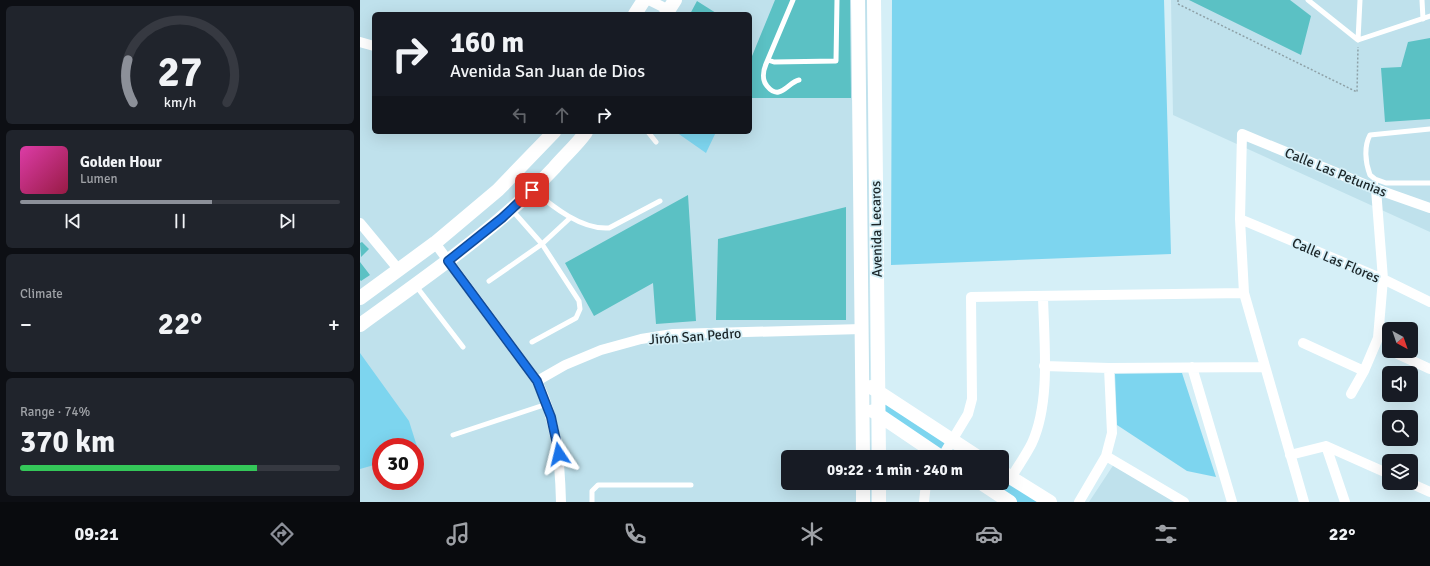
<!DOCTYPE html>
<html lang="en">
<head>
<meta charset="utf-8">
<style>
	:root { --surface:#171b24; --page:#20242c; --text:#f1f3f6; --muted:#9ea1a6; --line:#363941; --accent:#8c9099 }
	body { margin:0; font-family:Signika,sans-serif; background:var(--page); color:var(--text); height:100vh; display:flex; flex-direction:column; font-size:15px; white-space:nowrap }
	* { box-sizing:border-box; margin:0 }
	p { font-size:13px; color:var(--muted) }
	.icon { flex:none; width:22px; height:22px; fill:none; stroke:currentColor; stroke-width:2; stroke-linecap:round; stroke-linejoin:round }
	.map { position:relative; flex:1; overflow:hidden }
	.panel { display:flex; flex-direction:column; gap:6px; padding:6px; background:#0d0f14; width:360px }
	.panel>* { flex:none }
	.guide { position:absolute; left:12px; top:12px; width:380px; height:122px; border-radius:6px; box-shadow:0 4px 16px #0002; background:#171b24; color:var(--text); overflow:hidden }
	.needle { width:26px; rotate:140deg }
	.fabs { position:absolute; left:1022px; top:322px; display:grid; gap:8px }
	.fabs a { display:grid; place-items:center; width:36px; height:36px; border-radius:6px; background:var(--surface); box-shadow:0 4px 16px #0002; font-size:20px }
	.speed { position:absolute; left:12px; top:438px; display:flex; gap:8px; font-size:20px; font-weight:700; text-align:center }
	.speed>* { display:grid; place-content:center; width:52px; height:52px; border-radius:50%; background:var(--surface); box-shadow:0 4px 16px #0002; line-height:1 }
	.speed .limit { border:6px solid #d22; background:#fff; color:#111 }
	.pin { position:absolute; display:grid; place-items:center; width:34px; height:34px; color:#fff; margin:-17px; border-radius:8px; box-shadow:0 2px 6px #0006 }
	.me { position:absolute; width:44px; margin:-22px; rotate:350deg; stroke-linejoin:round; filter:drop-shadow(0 0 3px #0008) }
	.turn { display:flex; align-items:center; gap:14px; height:84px; padding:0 12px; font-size:18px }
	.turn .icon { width:52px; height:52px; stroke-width:2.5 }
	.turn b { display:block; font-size:28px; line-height:34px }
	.lanes { display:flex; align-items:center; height:38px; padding:0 12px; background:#0003; justify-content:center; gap:20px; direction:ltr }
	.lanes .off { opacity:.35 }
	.big { font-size:30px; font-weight:700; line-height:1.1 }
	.panel .card { flex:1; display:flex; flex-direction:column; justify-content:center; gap:6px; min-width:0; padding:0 14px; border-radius:6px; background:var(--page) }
	.panel .dial { align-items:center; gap:0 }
	.dial svg { height:104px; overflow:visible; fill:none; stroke:var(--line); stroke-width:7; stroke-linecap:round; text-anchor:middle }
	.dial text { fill:var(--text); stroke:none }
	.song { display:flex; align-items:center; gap:12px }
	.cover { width:48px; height:48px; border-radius:6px; background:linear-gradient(135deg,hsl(320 70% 55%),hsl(340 70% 35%)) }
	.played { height:4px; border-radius:2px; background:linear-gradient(90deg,var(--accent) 60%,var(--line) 60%) }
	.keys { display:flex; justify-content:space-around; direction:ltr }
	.heat { display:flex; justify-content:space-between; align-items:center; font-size:22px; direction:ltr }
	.charge { height:6px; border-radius:3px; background:linear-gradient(90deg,#34c759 74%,var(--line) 0) }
	.trip { position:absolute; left:421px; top:450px; width:228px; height:40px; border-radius:6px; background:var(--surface); box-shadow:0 4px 16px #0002; font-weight:700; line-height:40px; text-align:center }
	.tab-bar { display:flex; height:64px; justify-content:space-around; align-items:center; background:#090b0e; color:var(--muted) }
	.tab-bar .icon { width:28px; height:28px }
	.tab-bar .active { color:var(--accent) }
	.tab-bar b { font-size:18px; color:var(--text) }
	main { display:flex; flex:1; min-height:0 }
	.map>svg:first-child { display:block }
</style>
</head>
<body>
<main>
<section class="panel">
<div class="card dial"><svg viewBox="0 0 100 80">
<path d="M14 69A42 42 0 1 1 86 69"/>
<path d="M14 69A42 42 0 0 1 10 36" stroke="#8c9099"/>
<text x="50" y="56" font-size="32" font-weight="700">27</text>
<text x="50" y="72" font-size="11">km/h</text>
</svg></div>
<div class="card">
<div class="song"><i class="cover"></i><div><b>Golden Hour</b><p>Lumen</p></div></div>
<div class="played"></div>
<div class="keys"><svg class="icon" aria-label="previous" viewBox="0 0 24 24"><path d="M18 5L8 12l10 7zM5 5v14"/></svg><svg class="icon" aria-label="pause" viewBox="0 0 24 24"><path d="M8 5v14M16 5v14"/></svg><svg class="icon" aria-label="next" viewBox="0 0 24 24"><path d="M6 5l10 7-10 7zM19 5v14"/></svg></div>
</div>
<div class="card"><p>Climate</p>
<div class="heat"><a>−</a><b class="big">22°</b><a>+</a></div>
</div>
<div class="card"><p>Range · 74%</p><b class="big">370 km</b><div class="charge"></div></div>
</section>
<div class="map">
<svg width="1070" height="502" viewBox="0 0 1070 502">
	<rect width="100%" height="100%" fill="#d5eff7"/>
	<path fill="#bfe1ec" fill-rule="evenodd" d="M0 0H507L511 457H428V483H511V502H0ZM14 14H390V132H14ZM21 447H55V481H21Z
		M811 0H1070V232L813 115Z
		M758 458 828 502H729Z"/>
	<path fill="#7dd5ef" d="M532 0H804L811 254 531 265Z
		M316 132H356L346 153Z
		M0 353 49 421 59 453 55 454V447H21V463L0 469Z
		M822 373 856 477 827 471 757 425 755 374Z
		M519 394 589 441 581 455 520 413Z
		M642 475 683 502H656L626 483H642Z"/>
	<path fill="#5bc1c4" d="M415 0H490L491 98H390V61Z
		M829 0H930L951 16 941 55Z
		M337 1 356 13 355 14H330Z
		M1070 38V119L1025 122 1021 68 1041 67 1048 42Z
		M328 195 336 321 296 324 293 283 234 316 205 263Z
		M486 207V320H356L358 239Z
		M2 242 9 249 1 257 0 243Z
		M0 262 10 275 1 281 0 280Z"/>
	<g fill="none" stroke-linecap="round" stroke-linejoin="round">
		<path stroke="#8ea1a7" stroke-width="1.5" stroke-dasharray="2 2" stroke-linecap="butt" d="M818 0V4L997 92 998 47"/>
		<path stroke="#fff" stroke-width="5" d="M433 0 406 64C403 71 402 80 407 86 420 102 428 82 439 80
			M948 0 998 40
			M1062 0 1063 19
			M998 40 1070 16
			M998 40 1000 0
			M408 60 414 62 476 61 477 0
			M288 132 296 142
			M1015 179 1010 175C1005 162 1004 146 1010 135L1070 129
			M1016 189 1015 179 1026 183H1070
			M173 190C193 207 222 230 249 228L300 201
			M152 210 182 244 219 301 220 309 216 318 172 342
			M129 281 182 244 210 218
			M56 286 103 347
			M93 435 187 404
			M232 502V491L238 485H331"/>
		<path stroke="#fff" stroke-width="10" d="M289 0 309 10
			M0 42 14 46
			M880 219 1023 279 1070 302
			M0 223 39 270
			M75 243 177 381C196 420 200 459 201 502
			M943 343 1004 371
			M1031 351 1070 369
			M684 366 749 368 904 367
			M832 367 872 502
			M177 381 205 365 241 350 281 339 313 334 502 329
			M991 394 1004 371 1018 338 1023 279 1016 189
			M966 446 985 502
			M930 455 966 446 1029 474
			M746 456 824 502
			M582 457 608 414 612 399 611 297 884 293
			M651 478C658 466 666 455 672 443 691 401 684 342 683 296
			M1050 483 1070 492
			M564 502 566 483
			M719 502 746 456 752 433 749 368
			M944 502 884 293 880 219 882 134 1016 189 1070 208"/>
		<path stroke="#fff" stroke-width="14" d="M498 0 503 457
			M514 0 519 457
			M275 14 284 0
			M306 14 315 0
			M0 298 75 243 138 190 194 132
			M0 325C67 276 137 229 194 168 204 156 217 145 226 132
			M511 387 618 457
			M513 411 581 457
			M642 472 690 502
			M503 483V502
			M519 483V502
			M621 483 650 502"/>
	</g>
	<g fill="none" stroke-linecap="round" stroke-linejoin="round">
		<defs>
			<path id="route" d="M172 190 142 218 88 261 177 381 191 417 199 454"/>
		</defs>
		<use href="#route" stroke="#114b97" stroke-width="10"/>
		<use href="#route" stroke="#1a73e8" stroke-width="7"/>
	</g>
	<g text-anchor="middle" stroke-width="3.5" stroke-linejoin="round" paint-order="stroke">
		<g font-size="14" fill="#1b2528" stroke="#d5eff7">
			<text transform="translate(976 172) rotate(22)" y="5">Calle Las Petunias</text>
			<text transform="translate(516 229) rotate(-91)" y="5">Avenida Lecaros</text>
			<text transform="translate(976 260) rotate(23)" y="5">Calle Las Flores</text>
			<text transform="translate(335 336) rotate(-4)" y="5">Jirón San Pedro</text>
		</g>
	</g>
</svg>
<div class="fabs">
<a><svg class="needle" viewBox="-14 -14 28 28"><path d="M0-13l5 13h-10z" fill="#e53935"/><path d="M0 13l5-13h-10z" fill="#9ea1a6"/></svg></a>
<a><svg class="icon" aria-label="sound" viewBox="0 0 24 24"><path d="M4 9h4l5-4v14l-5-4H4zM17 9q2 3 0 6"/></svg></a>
<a><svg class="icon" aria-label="search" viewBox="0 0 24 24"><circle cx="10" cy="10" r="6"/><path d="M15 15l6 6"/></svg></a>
<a><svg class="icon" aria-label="layers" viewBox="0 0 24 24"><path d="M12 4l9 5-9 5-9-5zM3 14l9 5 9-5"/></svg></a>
</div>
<div class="speed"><div class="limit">30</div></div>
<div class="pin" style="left:172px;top:190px;background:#d93025"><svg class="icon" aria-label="arrive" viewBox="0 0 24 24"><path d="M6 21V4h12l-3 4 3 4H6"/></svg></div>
<svg class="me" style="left:199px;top:454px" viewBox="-20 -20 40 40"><path d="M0-17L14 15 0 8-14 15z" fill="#1a73e8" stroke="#fff" stroke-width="4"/></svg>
<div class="trip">09:22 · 1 min · 240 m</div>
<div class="guide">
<div class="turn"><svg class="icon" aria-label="right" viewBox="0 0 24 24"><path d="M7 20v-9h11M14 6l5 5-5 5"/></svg><div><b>160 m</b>Avenida San Juan de Dios</div></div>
<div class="lanes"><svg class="icon off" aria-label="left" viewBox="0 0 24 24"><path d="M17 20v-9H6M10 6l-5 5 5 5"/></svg><svg class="icon off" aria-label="ahead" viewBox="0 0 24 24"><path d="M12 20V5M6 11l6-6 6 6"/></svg><svg class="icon" aria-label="right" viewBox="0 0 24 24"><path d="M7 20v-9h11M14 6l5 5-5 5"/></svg></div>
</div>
</div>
</main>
<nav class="tab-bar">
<b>09:21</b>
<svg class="icon active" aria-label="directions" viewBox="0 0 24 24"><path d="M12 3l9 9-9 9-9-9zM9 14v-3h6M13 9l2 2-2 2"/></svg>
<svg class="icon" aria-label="music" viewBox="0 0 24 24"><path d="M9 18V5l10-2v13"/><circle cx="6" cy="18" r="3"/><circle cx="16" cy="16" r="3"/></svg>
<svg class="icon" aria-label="phone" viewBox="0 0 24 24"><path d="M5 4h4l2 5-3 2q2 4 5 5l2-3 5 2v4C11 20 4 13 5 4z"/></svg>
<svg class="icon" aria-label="climate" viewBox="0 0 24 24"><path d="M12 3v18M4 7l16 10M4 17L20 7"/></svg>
<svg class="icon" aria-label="car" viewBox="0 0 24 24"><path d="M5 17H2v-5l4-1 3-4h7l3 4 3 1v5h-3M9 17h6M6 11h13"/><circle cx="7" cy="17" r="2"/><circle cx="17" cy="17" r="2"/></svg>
<svg class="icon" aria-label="filters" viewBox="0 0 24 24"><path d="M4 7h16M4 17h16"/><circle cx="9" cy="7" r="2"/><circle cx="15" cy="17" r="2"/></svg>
<b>22°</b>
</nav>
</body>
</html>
